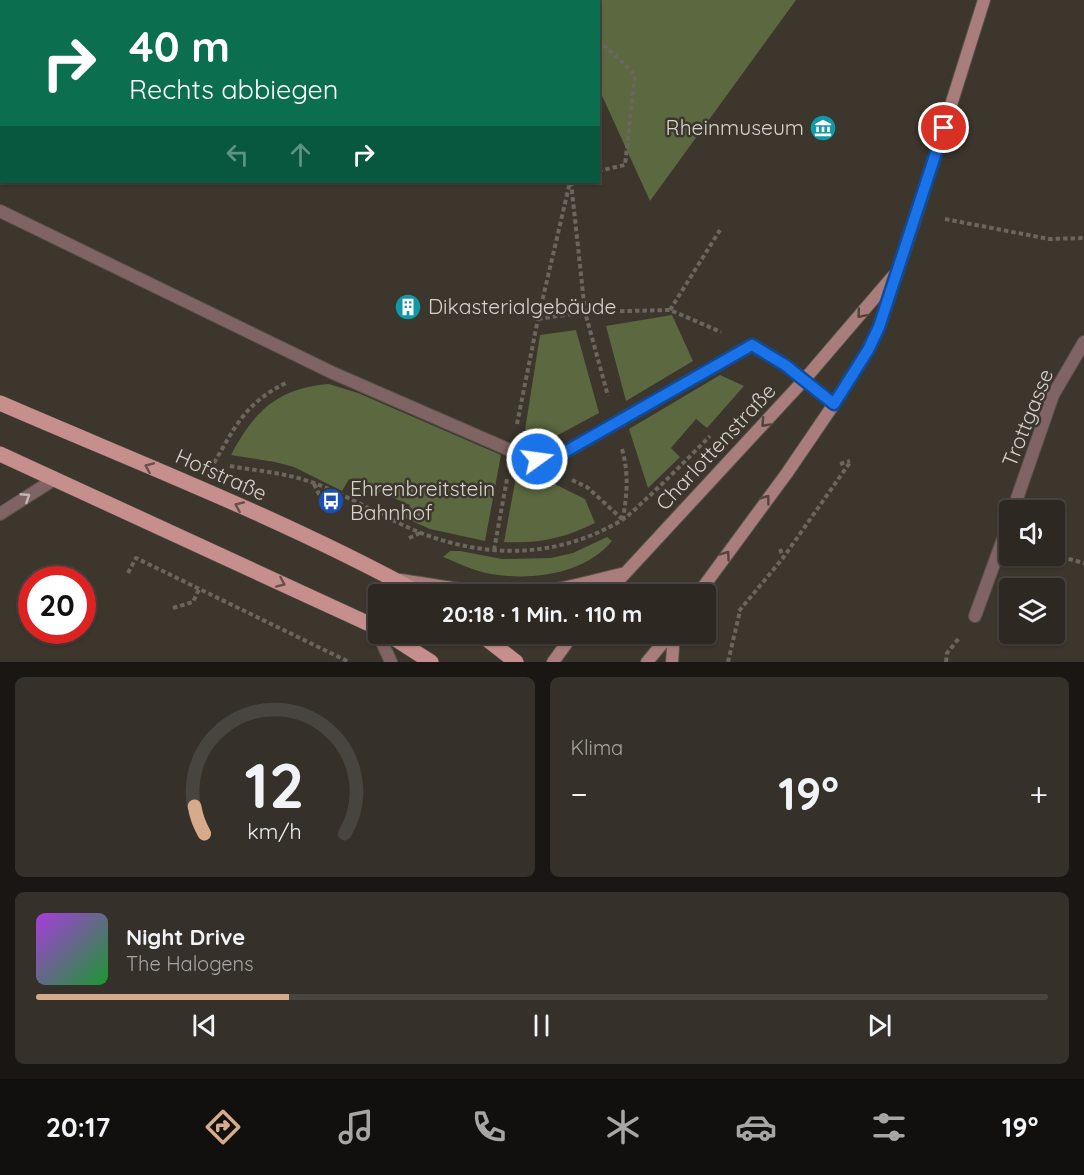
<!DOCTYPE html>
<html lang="de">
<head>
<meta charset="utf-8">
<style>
	:root { --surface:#2d2822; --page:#35302a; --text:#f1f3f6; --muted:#a7a6a5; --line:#484440; --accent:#d6ab8b }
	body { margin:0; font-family:Quicksand,sans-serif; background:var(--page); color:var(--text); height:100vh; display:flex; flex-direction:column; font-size:22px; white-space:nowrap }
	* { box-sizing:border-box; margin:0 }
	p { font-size:20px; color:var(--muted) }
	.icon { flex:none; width:33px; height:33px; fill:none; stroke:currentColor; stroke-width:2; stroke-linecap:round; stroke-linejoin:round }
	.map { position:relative; height:662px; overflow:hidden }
	.side { display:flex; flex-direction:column; gap:15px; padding:15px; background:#191613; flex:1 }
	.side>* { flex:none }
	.banner { position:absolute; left:0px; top:0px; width:600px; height:183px; box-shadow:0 2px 4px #0004,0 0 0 2px var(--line); background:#0b6e4f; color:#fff; overflow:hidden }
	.buttons { position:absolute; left:999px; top:500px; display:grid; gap:12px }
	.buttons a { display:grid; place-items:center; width:66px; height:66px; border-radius:6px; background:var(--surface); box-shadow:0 2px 4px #0004,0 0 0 2px var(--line); font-size:30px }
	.speed { position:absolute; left:18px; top:566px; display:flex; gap:12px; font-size:30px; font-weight:700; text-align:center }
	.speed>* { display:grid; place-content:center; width:78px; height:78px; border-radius:50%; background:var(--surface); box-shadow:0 2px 4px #0004,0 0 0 2px var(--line); line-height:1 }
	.speed .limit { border:9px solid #d22; background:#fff; color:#111 }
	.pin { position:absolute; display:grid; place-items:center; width:51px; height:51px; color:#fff; margin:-26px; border:3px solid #fff; border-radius:50%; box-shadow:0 2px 6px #0007 }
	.me { position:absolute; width:66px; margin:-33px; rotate:76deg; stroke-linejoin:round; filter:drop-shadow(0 0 4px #0008) }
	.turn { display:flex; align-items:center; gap:21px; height:126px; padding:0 30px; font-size:27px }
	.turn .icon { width:78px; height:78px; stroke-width:2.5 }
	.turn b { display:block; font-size:42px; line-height:51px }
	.lanes { display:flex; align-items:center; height:57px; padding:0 30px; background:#0003; justify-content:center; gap:30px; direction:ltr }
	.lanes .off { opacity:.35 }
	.big { font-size:45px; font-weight:700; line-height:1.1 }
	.side .widget { flex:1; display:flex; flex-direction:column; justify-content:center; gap:9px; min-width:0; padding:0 21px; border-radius:9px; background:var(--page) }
	.side .dial { align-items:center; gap:0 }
	.dial svg { height:156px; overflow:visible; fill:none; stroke:var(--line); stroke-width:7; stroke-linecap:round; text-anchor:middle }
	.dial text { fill:var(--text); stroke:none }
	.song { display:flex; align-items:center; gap:18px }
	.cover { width:72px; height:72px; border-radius:9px; background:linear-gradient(135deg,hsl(280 70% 55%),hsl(130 70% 35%)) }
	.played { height:6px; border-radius:3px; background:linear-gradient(90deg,var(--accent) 25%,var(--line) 25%) }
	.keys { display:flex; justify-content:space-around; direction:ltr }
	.heat { display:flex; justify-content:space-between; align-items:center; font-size:33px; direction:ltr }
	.side .tiles { flex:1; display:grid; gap:15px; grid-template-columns:1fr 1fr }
	.widget:last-child { grid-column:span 2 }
	.trip { position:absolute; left:368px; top:584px; width:348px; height:60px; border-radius:6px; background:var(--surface); box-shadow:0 2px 4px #0004,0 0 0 2px var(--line); font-weight:700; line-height:60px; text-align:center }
	.tab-bar { display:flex; height:96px; justify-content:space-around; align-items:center; background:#12100e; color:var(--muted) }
	.tab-bar .icon { width:42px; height:42px }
	.tab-bar .on { color:var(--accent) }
	.tab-bar b { font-size:27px; color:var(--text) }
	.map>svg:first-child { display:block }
</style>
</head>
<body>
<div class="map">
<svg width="1084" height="662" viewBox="0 0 1084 662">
	<rect width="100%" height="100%" fill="#3c362d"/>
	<path fill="#5b6840" d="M335 0H796L650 201 599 89 598 2 335 1Z
		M672 315 693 361 626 401 606 326Z
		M576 330 599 413 545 442 525 430 540 335Z
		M720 375 744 386 707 428 696 419 671 448 680 457 648 488 629 429Z
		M329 384 358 393 501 455 485 541 430 529 405 518 410 505 349 479 342 491 294 467 275 462 231 455C254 411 278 388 329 384Z
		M518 466 585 499 595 523C565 538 538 544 504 542Z
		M607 537 612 541C585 574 532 581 491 574 474 571 458 563 443 557L450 551H460L502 559 551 558 573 553Z"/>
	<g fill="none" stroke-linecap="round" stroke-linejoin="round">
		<defs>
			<path id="lane" d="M0 211 333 373 512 451 537 459 557 457 752 345 785 365 834 404
				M0 514 53 480
				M375 627 391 662"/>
			<path id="street" d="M1013 510 1053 395 1084 342
				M975 616 1010 520"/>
			<path id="secondary" d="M401 580C442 586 484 595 525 593 559 591 592 581 625 573
				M606 594 804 380 894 275
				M698 594 787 473 834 404 868 350 879 327 917 213 984 0
				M553 662 574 633
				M647 662 671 633
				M672 662 674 633"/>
			<path id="primary" d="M0 403C141 464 286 520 421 594
				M0 454 378 628
				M386 633 431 662
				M479 633 516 662"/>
		</defs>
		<use href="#lane" stroke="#58524a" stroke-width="14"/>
		<use href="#street" stroke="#58524a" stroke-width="14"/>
		<use href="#secondary" stroke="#58524a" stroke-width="14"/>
		<use href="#primary" stroke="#58524a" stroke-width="16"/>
		<path stroke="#6b665e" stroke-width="4" stroke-dasharray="4.5 3" stroke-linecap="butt" d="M583 2V0
			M598 40 635 74 625 165 598 171
			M571 182 585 312 608 396
			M945 219 1049 239 1084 238
			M670 310 720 230
			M538 319 585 312 670 310 721 332
			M517 424 538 319 570 182
			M622 449C629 474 627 494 623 519
			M214 463C236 425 246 402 288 382
			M840 464 850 461
			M230 466C258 471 287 473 314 483 351 497 385 518 421 533 488 559 559 558 622 520 630 515 638 506 646 499 668 479 689 457 710 436
			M572 480 587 487 622 519
			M314 484 320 496
			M409 538 420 533
			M780 549 783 557
			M494 550 507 479
			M1054 555 1084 563
			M128 573 136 558 349 662
			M173 608 193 602 199 589
			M739 611 783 558 851 461
			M728 662 740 611
			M946 662 947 653 960 637"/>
		<use href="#lane" stroke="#806463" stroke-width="12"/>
		<use href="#street" stroke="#806463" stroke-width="12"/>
		<use href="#secondary" stroke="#a87d7b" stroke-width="12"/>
		<use href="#primary" stroke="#c68f8d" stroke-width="15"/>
	</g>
	<defs><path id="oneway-chevron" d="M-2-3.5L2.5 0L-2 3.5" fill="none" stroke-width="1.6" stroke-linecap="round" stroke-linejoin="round" transform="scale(1.5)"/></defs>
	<g stroke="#52443d">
		<use href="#oneway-chevron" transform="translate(861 314) rotate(130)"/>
		<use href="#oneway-chevron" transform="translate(765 423) rotate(133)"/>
		<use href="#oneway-chevron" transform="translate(766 499) rotate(-53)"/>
		<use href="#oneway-chevron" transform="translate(726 555) rotate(-55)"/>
	</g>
	<g stroke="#65514a">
		<use href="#oneway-chevron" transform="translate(149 467) rotate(-157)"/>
		<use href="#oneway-chevron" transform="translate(239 506) rotate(-157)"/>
		<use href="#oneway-chevron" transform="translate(281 583) rotate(24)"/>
	</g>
	<use stroke="#c0b6b2" href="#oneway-chevron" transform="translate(26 497) rotate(-33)"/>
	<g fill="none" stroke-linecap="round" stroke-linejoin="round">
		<defs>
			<path id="route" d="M537 459 556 457 752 345 785 365 834 404 868 350 879 327 944 128"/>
		</defs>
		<use href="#route" stroke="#114b97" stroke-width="15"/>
		<use href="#route" stroke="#1a73e8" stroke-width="10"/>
	</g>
	<defs>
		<symbol id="museum-disc" viewBox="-11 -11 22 22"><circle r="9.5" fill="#0f9aa8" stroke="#3c362d"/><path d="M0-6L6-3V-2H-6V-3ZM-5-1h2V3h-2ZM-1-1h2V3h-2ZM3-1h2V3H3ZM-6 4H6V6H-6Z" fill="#fff"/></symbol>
		<symbol id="building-disc" viewBox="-11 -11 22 22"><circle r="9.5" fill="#0f9aa8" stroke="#3c362d"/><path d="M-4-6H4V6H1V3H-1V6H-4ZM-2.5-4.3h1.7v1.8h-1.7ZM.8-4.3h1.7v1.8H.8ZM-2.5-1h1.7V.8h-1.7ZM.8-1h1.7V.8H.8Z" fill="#fff"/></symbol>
		<symbol id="bus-disc" viewBox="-11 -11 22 22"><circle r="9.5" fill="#1a4fb4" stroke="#3c362d"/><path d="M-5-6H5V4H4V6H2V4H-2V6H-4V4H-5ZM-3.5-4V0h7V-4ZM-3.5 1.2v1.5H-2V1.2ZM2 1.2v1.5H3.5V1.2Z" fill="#fff"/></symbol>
	</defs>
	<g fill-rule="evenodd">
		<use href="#museum-disc" x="808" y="113" width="30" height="30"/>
		<use href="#building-disc" x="393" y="292" width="30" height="30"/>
		<use href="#bus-disc" x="316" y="486" width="30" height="30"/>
	</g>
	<g text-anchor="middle" stroke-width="5" stroke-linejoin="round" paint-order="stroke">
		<g font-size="21" fill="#d6d2cc" stroke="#3c362d" text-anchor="start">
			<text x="804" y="135" text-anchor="end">Rheinmuseum</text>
			<text x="428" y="314">Dikasterialgebäude</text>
			<text x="350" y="496">Ehrenbreitstein<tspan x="350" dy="24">Bahnhof</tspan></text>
		</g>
		<g font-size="21" fill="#d6d2cc" stroke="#3c362d">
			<text transform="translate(1028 418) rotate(-68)" y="7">Trottgasse</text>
			<text transform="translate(716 447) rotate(-47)" y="7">Charlottenstraße</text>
			<text transform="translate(221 475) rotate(24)" y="7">Hofstraße</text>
		</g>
	</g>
</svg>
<div class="buttons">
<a><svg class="icon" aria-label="sound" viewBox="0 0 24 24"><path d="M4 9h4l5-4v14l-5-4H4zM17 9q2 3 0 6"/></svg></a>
<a><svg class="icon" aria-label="layers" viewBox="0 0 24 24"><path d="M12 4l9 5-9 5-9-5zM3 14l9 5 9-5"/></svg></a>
</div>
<div class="speed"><div class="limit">20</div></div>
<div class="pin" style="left:944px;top:128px;background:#d93025"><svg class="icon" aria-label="arrive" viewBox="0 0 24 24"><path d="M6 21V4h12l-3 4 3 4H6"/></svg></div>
<svg class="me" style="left:537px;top:459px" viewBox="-20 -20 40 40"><circle r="17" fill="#1a73e8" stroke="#fff" stroke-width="3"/><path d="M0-11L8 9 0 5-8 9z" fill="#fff"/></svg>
<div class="trip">20:18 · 1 Min. · 110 m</div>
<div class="banner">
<div class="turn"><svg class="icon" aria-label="right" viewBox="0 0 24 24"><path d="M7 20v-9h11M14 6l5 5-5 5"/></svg><div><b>40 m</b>Rechts abbiegen</div></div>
<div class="lanes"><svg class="icon off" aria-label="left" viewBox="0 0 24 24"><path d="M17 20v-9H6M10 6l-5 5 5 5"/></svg><svg class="icon off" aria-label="ahead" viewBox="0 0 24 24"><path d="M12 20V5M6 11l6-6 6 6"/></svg><svg class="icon" aria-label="right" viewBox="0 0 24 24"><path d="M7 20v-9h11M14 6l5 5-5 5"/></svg></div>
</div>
</div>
<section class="side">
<div class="tiles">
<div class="widget dial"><svg viewBox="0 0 100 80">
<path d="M14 69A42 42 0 1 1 86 69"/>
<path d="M14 69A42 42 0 0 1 9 55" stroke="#d6ab8b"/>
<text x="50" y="56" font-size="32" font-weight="700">12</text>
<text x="50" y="72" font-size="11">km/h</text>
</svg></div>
<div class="widget"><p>Klima</p>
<div class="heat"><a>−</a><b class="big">19°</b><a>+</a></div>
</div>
<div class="widget">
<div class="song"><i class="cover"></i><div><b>Night Drive</b><p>The Halogens</p></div></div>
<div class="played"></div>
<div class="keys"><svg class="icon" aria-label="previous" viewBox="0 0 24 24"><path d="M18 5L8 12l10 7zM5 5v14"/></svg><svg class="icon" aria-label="pause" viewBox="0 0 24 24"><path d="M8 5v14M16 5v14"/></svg><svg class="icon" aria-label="next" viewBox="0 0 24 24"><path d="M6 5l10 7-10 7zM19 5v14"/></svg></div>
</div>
</div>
</section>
<nav class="tab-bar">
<b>20:17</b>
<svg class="icon on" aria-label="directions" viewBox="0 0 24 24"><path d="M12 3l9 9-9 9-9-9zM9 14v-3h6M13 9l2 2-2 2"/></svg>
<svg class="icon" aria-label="music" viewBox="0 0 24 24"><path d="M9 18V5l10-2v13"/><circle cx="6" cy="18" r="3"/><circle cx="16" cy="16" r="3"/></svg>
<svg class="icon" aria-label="phone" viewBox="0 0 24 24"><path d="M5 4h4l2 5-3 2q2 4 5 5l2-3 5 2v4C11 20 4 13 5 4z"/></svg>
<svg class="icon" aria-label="climate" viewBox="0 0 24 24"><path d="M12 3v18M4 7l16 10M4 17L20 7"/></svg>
<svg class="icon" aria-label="car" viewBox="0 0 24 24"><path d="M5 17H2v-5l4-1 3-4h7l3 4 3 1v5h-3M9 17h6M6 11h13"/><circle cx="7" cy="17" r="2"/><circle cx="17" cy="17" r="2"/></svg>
<svg class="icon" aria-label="filters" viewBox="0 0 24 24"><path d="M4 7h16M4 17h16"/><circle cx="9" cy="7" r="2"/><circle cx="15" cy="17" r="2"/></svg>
<b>19°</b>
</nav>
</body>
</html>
